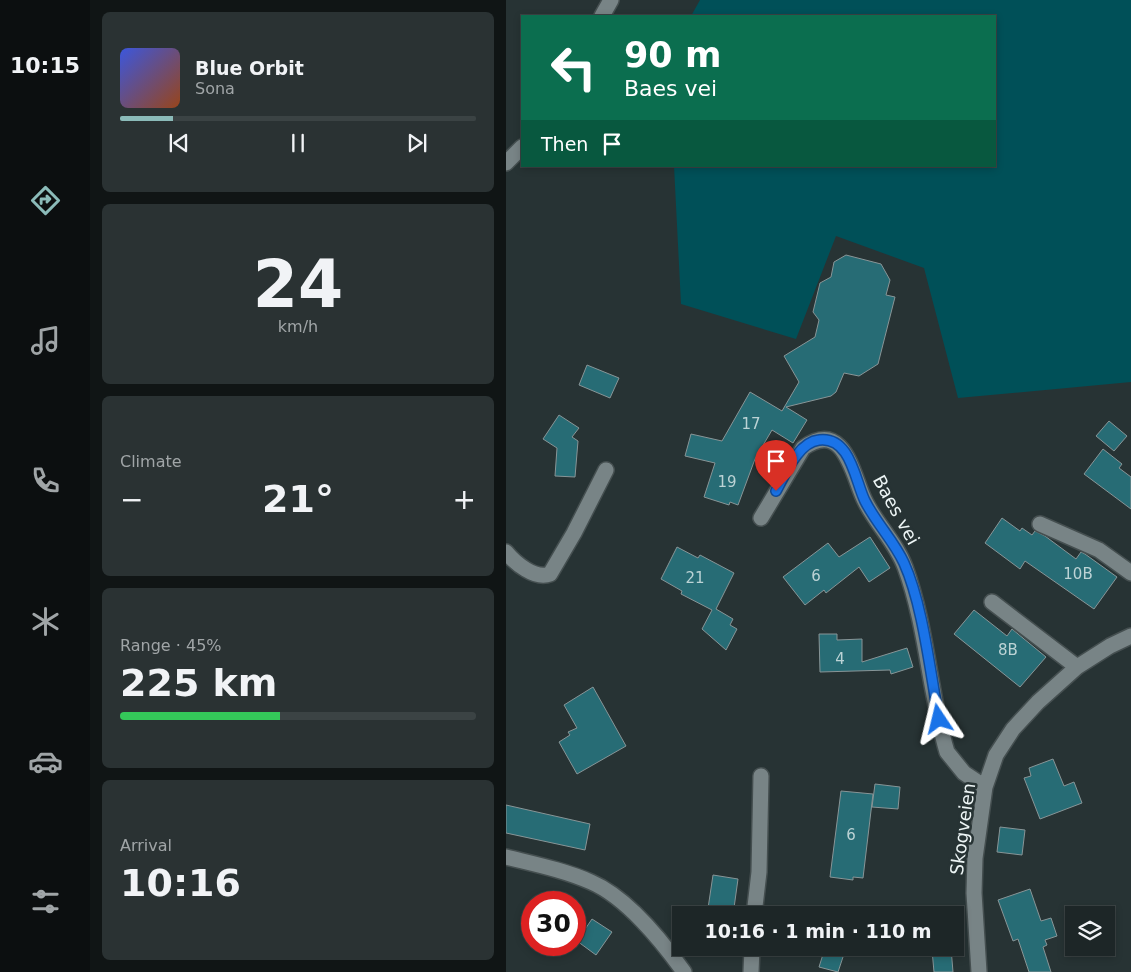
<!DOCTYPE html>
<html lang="en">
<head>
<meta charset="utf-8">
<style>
	:root { --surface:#1d2627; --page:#2a3233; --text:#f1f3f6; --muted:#a0a5a7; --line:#3b4344; --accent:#8bbbb9 }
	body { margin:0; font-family:"DejaVu Sans",sans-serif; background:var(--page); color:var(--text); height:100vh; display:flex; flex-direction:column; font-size:19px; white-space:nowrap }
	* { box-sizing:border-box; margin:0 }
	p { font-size:16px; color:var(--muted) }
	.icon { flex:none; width:28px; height:28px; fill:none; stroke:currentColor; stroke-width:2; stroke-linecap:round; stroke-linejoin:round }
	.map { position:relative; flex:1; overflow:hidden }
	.drawer { display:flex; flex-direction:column; gap:12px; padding:12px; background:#101515; width:416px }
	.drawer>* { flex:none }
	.top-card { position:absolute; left:15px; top:15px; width:475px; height:152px; border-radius:0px; box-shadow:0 2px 8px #0003,0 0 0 1px var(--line); background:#0b6e4f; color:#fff; overflow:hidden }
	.fabs { position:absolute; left:559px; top:906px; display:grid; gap:10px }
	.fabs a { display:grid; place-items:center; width:50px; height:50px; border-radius:0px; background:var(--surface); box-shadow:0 2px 8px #0003,0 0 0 1px var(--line); font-size:25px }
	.speed { position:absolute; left:15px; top:891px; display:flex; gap:10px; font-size:25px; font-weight:700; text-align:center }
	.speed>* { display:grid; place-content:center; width:65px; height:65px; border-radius:50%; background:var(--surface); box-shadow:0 2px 8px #0003,0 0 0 1px var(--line); line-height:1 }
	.speed .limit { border:8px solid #d22; background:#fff; color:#111 }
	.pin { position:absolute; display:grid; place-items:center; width:42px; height:42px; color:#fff; margin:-51px -21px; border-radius:50% 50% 50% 0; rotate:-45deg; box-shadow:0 0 5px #0007 }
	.pin .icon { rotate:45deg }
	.me { position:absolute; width:55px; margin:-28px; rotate:350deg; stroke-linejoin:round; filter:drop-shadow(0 0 4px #0008) }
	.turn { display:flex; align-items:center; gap:18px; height:105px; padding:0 20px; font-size:22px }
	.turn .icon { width:65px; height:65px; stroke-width:2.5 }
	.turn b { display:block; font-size:35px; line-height:42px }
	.then { display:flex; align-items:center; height:48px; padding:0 20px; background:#0003; gap:10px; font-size:19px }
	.big { font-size:38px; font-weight:600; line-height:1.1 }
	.drawer .tile { flex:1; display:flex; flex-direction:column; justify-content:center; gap:8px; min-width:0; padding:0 18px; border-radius:8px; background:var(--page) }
	.drawer .dial { align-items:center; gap:0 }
	.dial b { font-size:65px; line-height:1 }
	.song { display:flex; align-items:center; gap:15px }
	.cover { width:60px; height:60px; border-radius:8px; background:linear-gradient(135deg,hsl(230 70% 55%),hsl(20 70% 35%)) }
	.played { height:5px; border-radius:2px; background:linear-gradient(90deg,var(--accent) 15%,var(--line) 15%) }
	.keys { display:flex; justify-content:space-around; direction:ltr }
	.heat { display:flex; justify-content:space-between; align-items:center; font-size:28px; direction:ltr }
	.charge { height:8px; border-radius:4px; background:linear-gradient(90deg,#34c759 45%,var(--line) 0) }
	.trip { position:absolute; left:166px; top:906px; width:292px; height:50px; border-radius:0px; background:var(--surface); box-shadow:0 2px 8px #0003,0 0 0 1px var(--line); font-weight:600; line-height:50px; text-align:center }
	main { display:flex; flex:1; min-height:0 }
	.tab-bar { display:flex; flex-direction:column; width:90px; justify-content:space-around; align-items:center; background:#0c0f10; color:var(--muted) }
	.tab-bar .icon { width:35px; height:35px }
	.tab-bar .selected { color:var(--accent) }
	.tab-bar b { font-size:22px; color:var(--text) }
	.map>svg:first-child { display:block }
</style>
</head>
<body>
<main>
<nav class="tab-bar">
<b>10:15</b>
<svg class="icon selected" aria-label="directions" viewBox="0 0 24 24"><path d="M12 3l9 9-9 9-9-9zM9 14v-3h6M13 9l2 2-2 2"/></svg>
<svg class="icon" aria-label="music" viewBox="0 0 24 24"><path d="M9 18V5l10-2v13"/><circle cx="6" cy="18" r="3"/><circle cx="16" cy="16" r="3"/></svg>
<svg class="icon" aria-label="phone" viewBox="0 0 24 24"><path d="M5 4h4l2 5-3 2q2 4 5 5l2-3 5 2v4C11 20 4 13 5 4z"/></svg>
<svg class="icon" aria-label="climate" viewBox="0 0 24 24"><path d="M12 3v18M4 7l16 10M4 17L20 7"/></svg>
<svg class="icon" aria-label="car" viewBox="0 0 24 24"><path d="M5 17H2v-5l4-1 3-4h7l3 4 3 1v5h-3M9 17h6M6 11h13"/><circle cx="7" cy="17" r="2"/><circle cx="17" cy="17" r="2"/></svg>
<svg class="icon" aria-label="filters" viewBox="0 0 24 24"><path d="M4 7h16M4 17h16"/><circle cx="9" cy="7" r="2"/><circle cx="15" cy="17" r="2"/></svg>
</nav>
<section class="drawer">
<div class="tile">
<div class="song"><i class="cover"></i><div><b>Blue Orbit</b><p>Sona</p></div></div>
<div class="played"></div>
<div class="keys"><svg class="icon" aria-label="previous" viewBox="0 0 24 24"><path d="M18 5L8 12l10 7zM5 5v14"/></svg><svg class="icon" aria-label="pause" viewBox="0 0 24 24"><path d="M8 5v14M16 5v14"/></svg><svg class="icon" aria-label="next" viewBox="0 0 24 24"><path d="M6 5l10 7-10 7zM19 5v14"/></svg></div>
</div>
<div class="tile dial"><b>24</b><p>km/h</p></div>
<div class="tile"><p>Climate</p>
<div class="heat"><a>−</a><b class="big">21°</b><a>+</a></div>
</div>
<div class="tile"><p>Range · 45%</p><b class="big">225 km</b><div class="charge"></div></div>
<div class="tile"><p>Arrival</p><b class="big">10:16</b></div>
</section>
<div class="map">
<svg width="625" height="972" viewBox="0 0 625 972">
	<rect width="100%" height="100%" fill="#273334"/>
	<path fill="#005058" d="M194 0H625V382L452 398 418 268 330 236 290 339 175 304 168 166H489V16H185Z"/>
	<path fill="#276c75" stroke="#889597" d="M340 255 375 264 384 280 380 295 389 297 372 364 353 376 338 373 330 392 325 396 280 407 301 420 287 443 266 430 249 459 232 505 224 502 223 505 198 497 209 463 179 456 185 434 216 441 244 392 276 411 293 382 278 356 309 337 313 320 307 312 314 283 325 277 328 262Z
		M81 365 113 378 104 398 73 385Z
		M53 415 73 428 66 437 72 441 69 477 49 476 51 448 37 439Z
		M603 421 621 436 608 451 590 436Z
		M597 449 616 464 613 468 625 477V509L578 474Z
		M496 518 514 531 516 528 526 535 529 531 539 536 570 559 575 552 579 554 611 577 588 609 519 561 514 569 479 543Z
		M364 537 384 568 363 582 353 567 320 593 318 590 299 605 277 577 322 543 333 557Z
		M171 547 192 558 194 555 228 573 210 609 227 619 224 625 231 629 220 650 196 629 206 610 175 594 176 591 155 579Z
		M468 610 501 636 506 629 540 657 514 687 448 634Z
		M313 634H331V640L356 639V662L401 648 407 667 385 674 384 670 314 672Z
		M87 687 120 746 71 774 53 742 64 735 62 732 71 728 58 705Z
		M547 759 558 786 568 782 576 803 534 819 518 778 525 776 523 768Z
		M369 784 394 787 392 809 366 807Z
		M335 791 367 794 357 878 347 877V880L324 877Z
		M0 805 84 824 79 850 0 833Z
		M494 827 519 830 516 855 491 852Z
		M207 875 232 879 227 915H201Z
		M524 889 535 921 545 918 551 936 539 940 541 945 537 947 545 972H523L512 939 507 941 492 900Z
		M86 919 106 932 90 955 71 941Z
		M319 948H340L332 972 313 967Z
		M445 948 447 972H428L426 950Z"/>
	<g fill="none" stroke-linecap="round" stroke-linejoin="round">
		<defs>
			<path id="minor" d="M96 16 105 0
				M0 163 16 147
				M255 518 297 448C338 419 346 473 358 499 369 523 390 542 399 567 421 627 423 692 441 752L458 773 479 787
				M534 524 593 550 625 573
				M0 552C9 563 29 580 44 574L68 533 100 470
				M486 602 571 667
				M0 857C28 864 58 870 85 882 120 897 156 941 178 972
				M248 915 253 872 255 776
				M245 972 246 948
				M473 972 468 893 469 858 479 787 490 755 507 729 532 702 571 667 604 646 625 636"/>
		</defs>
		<use href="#minor" stroke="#454f50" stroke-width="18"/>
		<use href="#minor" stroke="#788486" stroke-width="15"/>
	</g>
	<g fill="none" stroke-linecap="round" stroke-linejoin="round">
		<defs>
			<path id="route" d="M270 491C279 475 292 442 313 440 345 436 349 481 359 501 370 523 388 541 398 563 417 605 424 672 433 719"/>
		</defs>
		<use href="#route" stroke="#114b97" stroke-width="12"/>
		<use href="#route" stroke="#1a73e8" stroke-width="9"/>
	</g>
	<g text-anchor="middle" stroke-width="5" stroke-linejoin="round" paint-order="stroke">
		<g font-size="15" fill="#bcd3d5">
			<text x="245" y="429">17</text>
			<text x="221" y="487">19</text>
			<text x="572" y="579">10B</text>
			<text x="310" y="581">6</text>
			<text x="189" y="583">21</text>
			<text x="502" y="655">8B</text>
			<text x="334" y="664">4</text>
			<text x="345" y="840">6</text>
		</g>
		<g font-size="18" fill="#edf5f5" stroke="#273334">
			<text transform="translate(390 510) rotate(61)" y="6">Baes vei</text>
			<text transform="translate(457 829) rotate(-82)" y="6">Skogveien</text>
		</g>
	</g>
</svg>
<div class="fabs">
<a><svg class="icon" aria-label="layers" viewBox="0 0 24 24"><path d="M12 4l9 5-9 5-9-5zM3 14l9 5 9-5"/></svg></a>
</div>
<div class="speed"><div class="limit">30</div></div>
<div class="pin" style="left:270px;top:491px;background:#d93025"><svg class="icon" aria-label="arrive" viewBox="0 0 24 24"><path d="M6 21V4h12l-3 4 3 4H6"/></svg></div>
<svg class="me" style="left:433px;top:719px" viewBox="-20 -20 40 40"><path d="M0-17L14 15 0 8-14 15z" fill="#1a73e8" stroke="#fff" stroke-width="4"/></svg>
<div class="trip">10:16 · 1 min · 110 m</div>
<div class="top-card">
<div class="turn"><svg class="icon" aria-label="left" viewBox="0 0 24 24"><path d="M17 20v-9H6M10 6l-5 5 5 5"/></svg><div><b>90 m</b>Baes vei</div></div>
<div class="then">Then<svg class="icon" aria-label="arrive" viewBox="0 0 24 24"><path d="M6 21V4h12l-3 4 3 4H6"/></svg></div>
</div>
</div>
</main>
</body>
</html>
